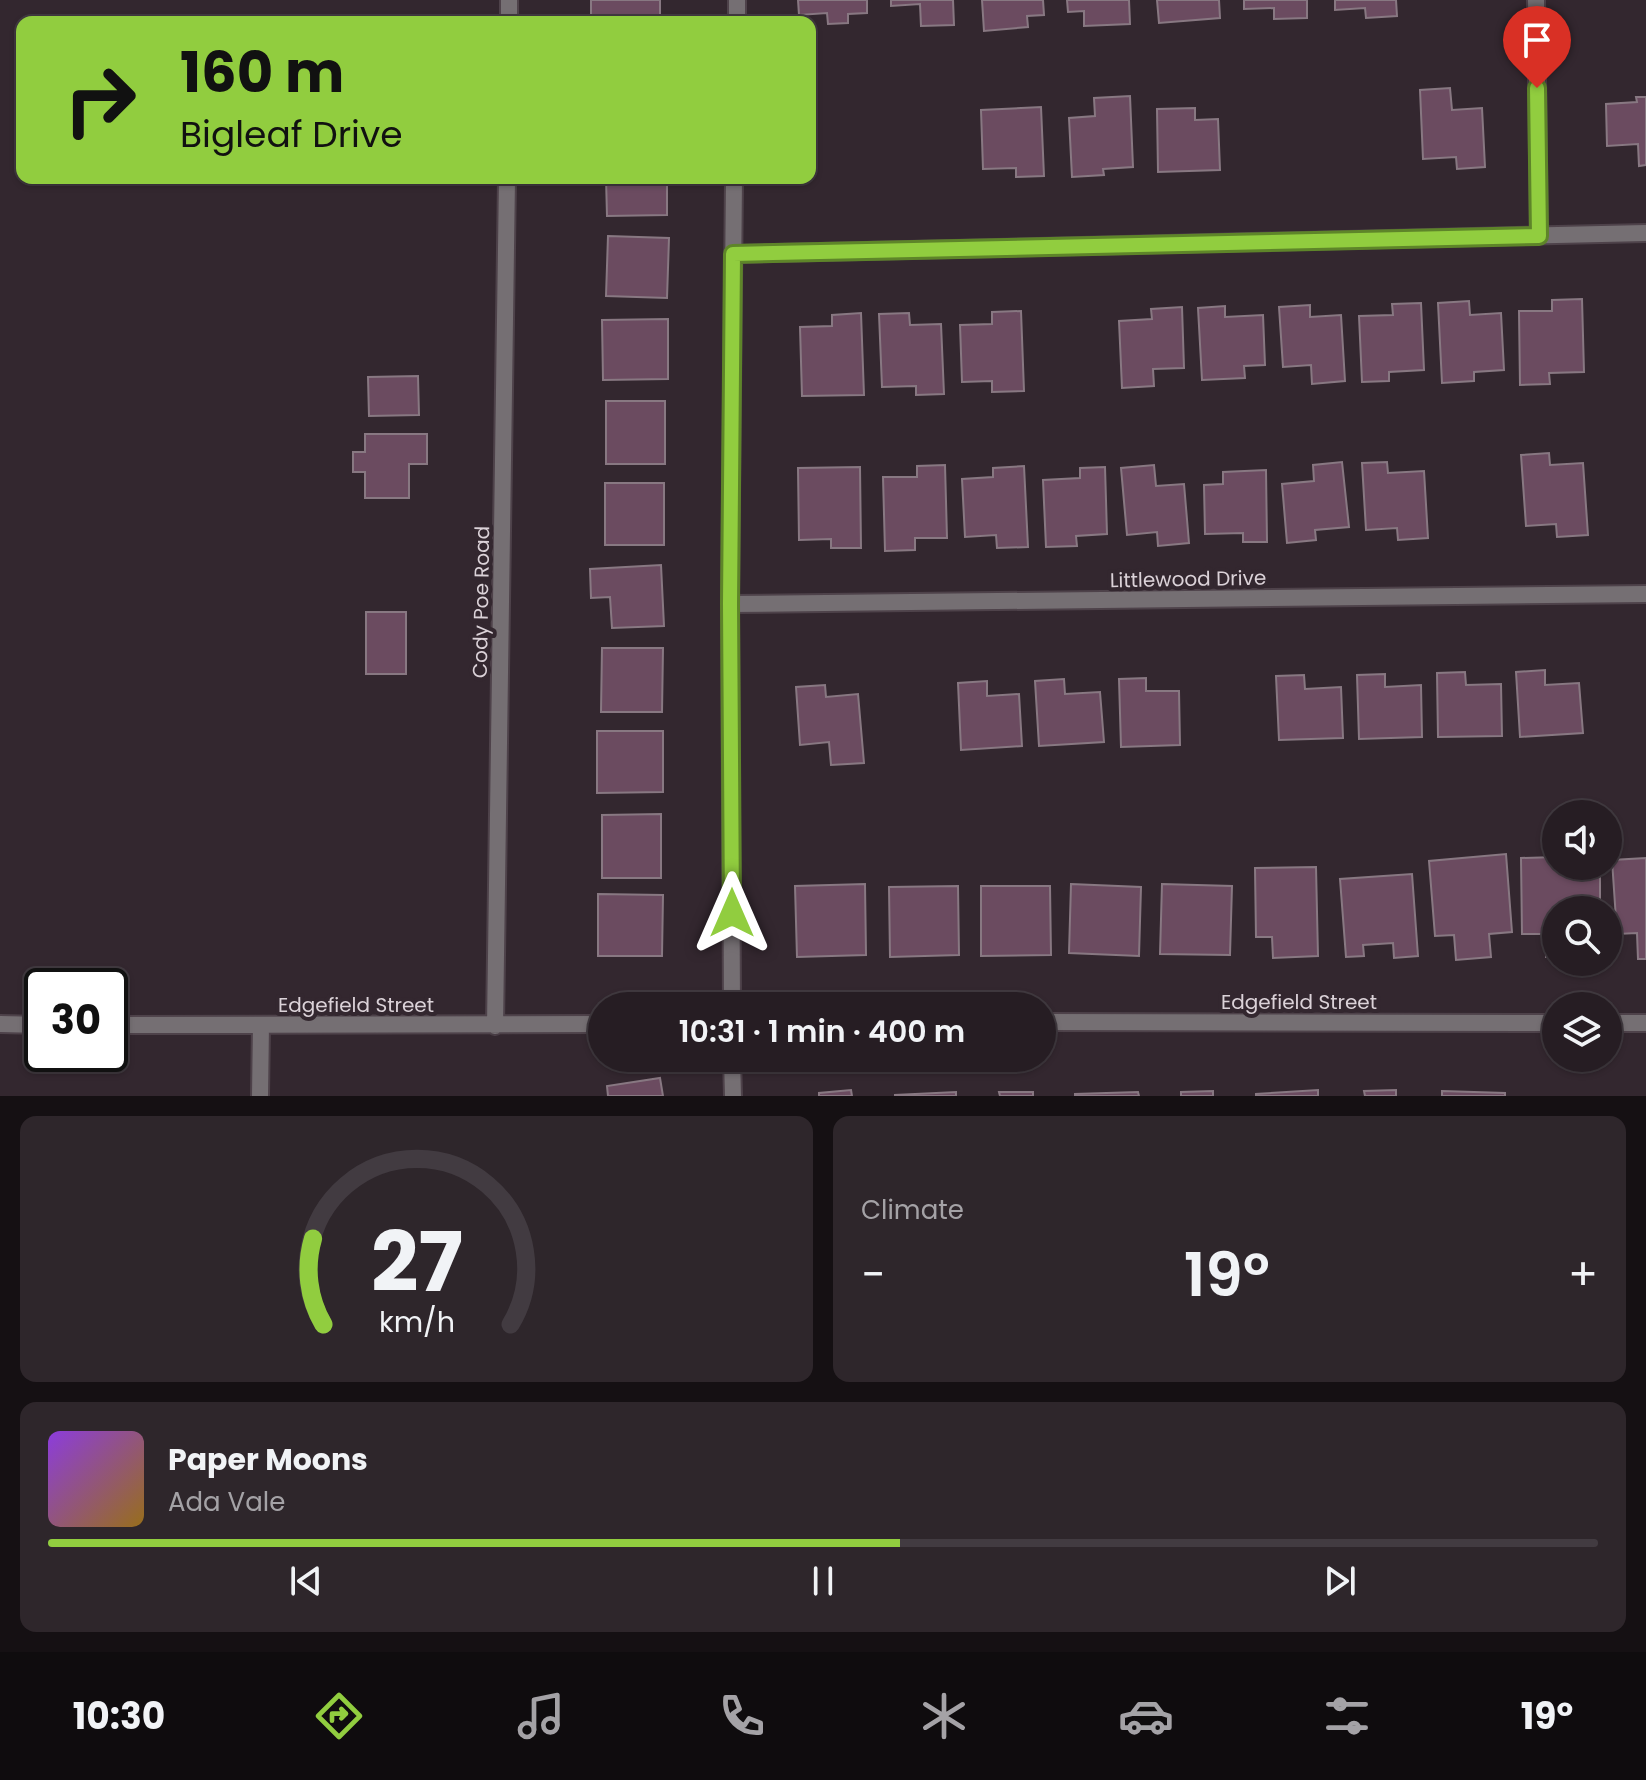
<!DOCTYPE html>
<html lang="en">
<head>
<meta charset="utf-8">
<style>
	:root { --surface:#261d23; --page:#2e262b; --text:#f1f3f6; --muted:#a4a2a6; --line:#423b41; --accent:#91cd3f }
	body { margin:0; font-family:Poppins,sans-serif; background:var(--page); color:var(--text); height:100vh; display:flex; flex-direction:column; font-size:30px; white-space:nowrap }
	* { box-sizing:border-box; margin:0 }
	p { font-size:26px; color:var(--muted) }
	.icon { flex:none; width:44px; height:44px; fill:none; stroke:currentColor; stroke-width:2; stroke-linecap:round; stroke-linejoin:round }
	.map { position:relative; height:1096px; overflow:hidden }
	.details { display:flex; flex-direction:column; gap:20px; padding:20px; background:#151013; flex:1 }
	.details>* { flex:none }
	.top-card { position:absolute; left:16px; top:16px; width:800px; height:168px; border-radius:16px; box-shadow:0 2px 6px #0004,0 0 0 2px var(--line); background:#91cd3f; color:#111; overflow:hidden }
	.tools { position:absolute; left:1542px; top:800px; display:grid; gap:16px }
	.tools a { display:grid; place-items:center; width:80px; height:80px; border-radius:50%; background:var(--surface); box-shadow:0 2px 6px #0004,0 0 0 2px var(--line); font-size:40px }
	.speed { position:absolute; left:24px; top:968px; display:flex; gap:16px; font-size:40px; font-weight:700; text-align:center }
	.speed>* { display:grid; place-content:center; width:104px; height:104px; border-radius:50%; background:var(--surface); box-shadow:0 2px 6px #0004,0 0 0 2px var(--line); line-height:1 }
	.speed .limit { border:4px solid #111; border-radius:12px; background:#fff; color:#111 }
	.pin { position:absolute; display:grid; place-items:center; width:68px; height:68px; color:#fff; margin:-82px -34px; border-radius:50% 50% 50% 0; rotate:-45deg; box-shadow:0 0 8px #0007 }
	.pin .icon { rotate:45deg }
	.me { position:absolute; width:88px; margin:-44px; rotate:0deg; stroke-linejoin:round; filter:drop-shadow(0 0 6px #0008) }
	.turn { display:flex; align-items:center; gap:28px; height:168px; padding:0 32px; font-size:36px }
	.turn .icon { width:104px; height:104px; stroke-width:2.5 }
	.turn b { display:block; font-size:56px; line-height:68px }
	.big { font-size:60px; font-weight:600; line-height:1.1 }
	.details .tile { flex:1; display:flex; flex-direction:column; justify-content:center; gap:12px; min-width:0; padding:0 28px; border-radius:16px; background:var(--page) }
	.details .dial { align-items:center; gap:0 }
	.dial svg { height:208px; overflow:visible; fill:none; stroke:var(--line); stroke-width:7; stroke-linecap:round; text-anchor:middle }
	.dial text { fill:var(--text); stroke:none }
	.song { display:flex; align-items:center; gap:24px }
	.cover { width:96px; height:96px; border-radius:12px; background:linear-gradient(135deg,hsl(270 70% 55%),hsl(40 70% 35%)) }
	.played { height:8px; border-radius:4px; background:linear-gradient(90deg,var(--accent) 55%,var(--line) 55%) }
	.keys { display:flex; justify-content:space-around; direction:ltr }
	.heat { display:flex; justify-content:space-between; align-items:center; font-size:44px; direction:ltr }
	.details .tiles { flex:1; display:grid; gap:20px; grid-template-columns:1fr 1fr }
	.tile:last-child { grid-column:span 2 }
	.trip { position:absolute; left:588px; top:992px; width:468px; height:80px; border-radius:40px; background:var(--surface); box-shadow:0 2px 6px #0004,0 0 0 2px var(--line); font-weight:600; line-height:80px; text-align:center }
	.dock { display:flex; height:128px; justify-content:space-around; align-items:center; background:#0f0c0e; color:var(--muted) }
	.dock .icon { width:56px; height:56px }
	.dock .active { color:var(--accent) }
	.dock b { font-size:36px; color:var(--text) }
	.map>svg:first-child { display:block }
</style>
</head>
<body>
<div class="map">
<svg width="1646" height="1096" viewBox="0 0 1646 1096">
	<rect width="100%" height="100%" fill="#33272f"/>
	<path fill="#6b4b60" stroke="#887882" stroke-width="2" d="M591 0H660V22H591Z
		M798 0H867V13L848 14V23L828 24 827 13 799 15Z
		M891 0H953L954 25 921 26 920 4 891 6Z
		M982 0H1043L1044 15 1027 16 1028 27 984 31Z
		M1067 0H1129L1130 24 1084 26V11L1068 12Z
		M1157 0H1219L1220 18 1159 23Z
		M1244 0H1307V18L1274 19V8L1244 9Z
		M1335 0H1396L1397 16 1366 18 1365 8 1335 10Z
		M1450 88 1452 110 1482 108 1485 167 1457 169 1456 157 1423 159 1420 90Z
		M1130 96 1133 167 1103 169 1104 175 1072 177 1069 118 1095 116 1094 98Z
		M1636 97H1646V165L1639 166 1638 144 1607 146 1606 104 1637 102Z
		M1041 107 1044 176 1016 177V168L983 169 981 110Z
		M1195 108V120L1218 119 1220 170 1158 172 1157 109Z
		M606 178H667V215L607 216Z
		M608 236 669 238 667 298 606 296Z
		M1582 299 1584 372 1549 373 1550 384 1520 385 1519 311H1552V300Z
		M1469 301 1470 315 1501 313 1504 370 1474 372V381L1442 383 1438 303Z
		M1421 303 1424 370 1389 372V381L1362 382 1359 316 1393 315 1392 304Z
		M1310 305V317L1341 315 1345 381 1312 384 1311 365 1283 367 1279 307Z
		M1225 306V317L1263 315 1265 365 1244 366 1245 378 1202 380 1198 308Z
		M1182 307 1184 368 1153 369 1154 386 1122 388 1119 321 1152 319 1151 309Z
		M1021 311 1024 391 992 392V381L962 382 960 325 992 324V312Z
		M861 313 864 395 802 396 800 327 832 326V315Z
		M909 313 910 325 941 324 944 394 916 395V386L882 387 879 314Z
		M668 319V379L603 380 602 320Z
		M418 376 419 415 369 416 368 377Z
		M606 401H665V464H606Z
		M365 434H427V464H409V498H365V472H353V452H365Z
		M1549 453 1550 465 1583 463 1588 535 1557 537 1556 524 1526 526 1521 455Z
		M1342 462 1349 527 1315 530 1316 540 1287 543 1282 484 1314 481 1313 465Z
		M1387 462 1388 473 1424 471 1428 538 1398 540 1397 528 1366 530 1362 463Z
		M945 465 947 538H915V550L885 551 883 477H917V466Z
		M1154 465 1156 486 1184 484 1189 543 1158 546 1157 532 1127 535 1121 468Z
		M1024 466 1028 547 997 548 996 535 965 537 962 479 993 477V468Z
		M860 467 861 548H831V539L799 540 798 468Z
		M1105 467 1107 534 1076 536 1077 546 1046 547 1043 480 1080 478V468Z
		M1266 470 1267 542H1243V533L1205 534 1204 485 1223 484V472Z
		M605 483H664V545H605Z
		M661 565 664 626 612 628 610 597 591 598 590 569Z
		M366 612H406V674H366Z
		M602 648H663L662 712H601Z
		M1545 670V685L1579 683 1583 733 1520 737 1516 672Z
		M1465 672 1466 685 1501 684 1502 736 1438 737 1437 673Z
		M1385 674V687L1421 685 1422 737 1359 739 1357 675Z
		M1304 675 1305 689 1341 687 1343 738 1279 740 1276 676Z
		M1146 678V691H1179L1180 745 1121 747 1119 679Z
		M1064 679 1065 694 1100 692 1104 742 1039 746 1035 681Z
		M987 681V696L1019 694 1022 746 961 750 958 683Z
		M825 685 826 697 858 694 864 763 831 765 829 742 800 745 796 687Z
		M597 731H663V792L597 793Z
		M661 814V878H602V815Z
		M1506 854 1512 932 1489 934 1491 957 1456 960 1454 935 1435 936 1429 861Z
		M1556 857V866H1600V910H1556V957H1546V934H1522L1521 858Z
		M1646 858V959H1638L1637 933 1617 934 1612 860Z
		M1316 867 1318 956 1273 958 1272 937H1256L1255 868Z
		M1412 874 1418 956 1394 958 1393 943 1363 945 1364 956 1346 957 1340 879Z
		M865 884 866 955 797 957 795 886Z
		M1071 884 1141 887 1139 956 1069 953Z
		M1162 884 1232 886 1230 955 1160 954Z
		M958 886 959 955 890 957 889 887Z
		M981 886H1050L1051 955 981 956Z
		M598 894 663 895 662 956H598Z
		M660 1078 663 1096H608L607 1086Z
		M851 1090 852 1096H819V1093Z
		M1318 1090V1096H1256V1094Z
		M1396 1090V1096H1365L1364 1091Z
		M1213 1091V1096H1181V1092Z
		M1442 1091 1505 1093V1096H1442Z
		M956 1092V1096H895V1095Z
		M999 1092H1033V1096H1000Z
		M1138 1092 1139 1096H1075V1094Z"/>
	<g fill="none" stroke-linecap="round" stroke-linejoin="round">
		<defs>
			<path id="street" d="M1536 0 1539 236
				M509 22V0
				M737 22V0
				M733 254 1646 233
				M730 604 1646 594
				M732 1006 730 604 734 178
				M1042 1022 1556 1023
				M1608 1023H1646
				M0 1024 42 1025
				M110 1025 602 1024
				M495 1026 507 178
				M732 1058 733 1096
				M260 1096 261 1025"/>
		</defs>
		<use href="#street" stroke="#4e424a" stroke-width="20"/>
		<use href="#street" stroke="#756f73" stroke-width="16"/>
	</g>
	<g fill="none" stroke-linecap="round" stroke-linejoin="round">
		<defs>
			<path id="route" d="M732 913 730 604 733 254 1539 236 1537 88"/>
		</defs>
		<use href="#route" stroke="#5e8529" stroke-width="20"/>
		<use href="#route" stroke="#91cd3f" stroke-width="14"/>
	</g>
	<g text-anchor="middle" stroke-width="8" stroke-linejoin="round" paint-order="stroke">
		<g font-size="20" fill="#dbd2d8" stroke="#33272f">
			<text transform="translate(1188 579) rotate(-1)" y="7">Littlewood Drive</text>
			<text transform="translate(481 602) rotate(-89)" y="7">Cody Poe Road</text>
			<text x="1299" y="1009">Edgefield Street</text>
			<text x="356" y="1012">Edgefield Street</text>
		</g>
	</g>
</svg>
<div class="tools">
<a><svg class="icon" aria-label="sound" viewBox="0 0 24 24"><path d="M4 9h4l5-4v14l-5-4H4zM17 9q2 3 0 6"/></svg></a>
<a><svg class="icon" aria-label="search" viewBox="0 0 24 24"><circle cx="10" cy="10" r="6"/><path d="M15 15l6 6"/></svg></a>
<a><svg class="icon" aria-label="layers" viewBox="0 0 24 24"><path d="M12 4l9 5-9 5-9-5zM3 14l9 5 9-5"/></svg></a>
</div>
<div class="speed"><div class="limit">30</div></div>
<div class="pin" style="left:1537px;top:88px;background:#d93025"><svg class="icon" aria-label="arrive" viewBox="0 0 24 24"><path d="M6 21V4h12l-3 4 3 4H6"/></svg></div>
<svg class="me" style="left:732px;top:913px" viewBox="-20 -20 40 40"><path d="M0-17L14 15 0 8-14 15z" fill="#91cd3f" stroke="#fff" stroke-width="4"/></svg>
<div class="trip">10:31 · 1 min · 400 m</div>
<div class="top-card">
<div class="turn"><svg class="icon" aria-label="right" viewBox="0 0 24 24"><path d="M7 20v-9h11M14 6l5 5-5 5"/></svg><div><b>160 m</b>Bigleaf Drive</div></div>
</div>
</div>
<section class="details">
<div class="tiles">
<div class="tile dial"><svg viewBox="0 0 100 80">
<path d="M14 69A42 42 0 1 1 86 69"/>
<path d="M14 69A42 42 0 0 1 10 36" stroke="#91cd3f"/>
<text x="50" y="56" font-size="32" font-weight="700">27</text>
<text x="50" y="72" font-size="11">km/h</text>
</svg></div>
<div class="tile"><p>Climate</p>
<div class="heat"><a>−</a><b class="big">19°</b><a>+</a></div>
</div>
<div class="tile">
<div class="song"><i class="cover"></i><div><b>Paper Moons</b><p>Ada Vale</p></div></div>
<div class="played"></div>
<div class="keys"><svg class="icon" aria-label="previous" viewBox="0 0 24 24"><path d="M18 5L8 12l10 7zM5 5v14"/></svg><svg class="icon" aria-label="pause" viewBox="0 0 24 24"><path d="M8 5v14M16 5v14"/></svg><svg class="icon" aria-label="next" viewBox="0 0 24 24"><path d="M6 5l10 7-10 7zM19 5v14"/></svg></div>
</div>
</div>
</section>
<nav class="dock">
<b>10:30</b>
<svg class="icon active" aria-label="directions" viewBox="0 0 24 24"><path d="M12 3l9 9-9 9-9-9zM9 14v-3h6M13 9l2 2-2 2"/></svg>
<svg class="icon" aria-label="music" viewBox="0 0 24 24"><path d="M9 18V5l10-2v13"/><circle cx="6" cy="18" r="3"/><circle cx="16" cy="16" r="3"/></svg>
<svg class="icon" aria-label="phone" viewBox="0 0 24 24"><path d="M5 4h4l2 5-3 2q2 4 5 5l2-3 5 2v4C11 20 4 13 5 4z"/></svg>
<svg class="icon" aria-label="climate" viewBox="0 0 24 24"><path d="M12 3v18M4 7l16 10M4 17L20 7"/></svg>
<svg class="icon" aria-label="car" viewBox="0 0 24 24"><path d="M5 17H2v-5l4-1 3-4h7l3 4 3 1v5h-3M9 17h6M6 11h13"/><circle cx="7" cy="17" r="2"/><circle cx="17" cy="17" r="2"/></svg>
<svg class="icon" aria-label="filters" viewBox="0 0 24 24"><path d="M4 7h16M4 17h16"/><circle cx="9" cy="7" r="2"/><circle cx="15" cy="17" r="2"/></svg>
<b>19°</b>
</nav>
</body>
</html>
